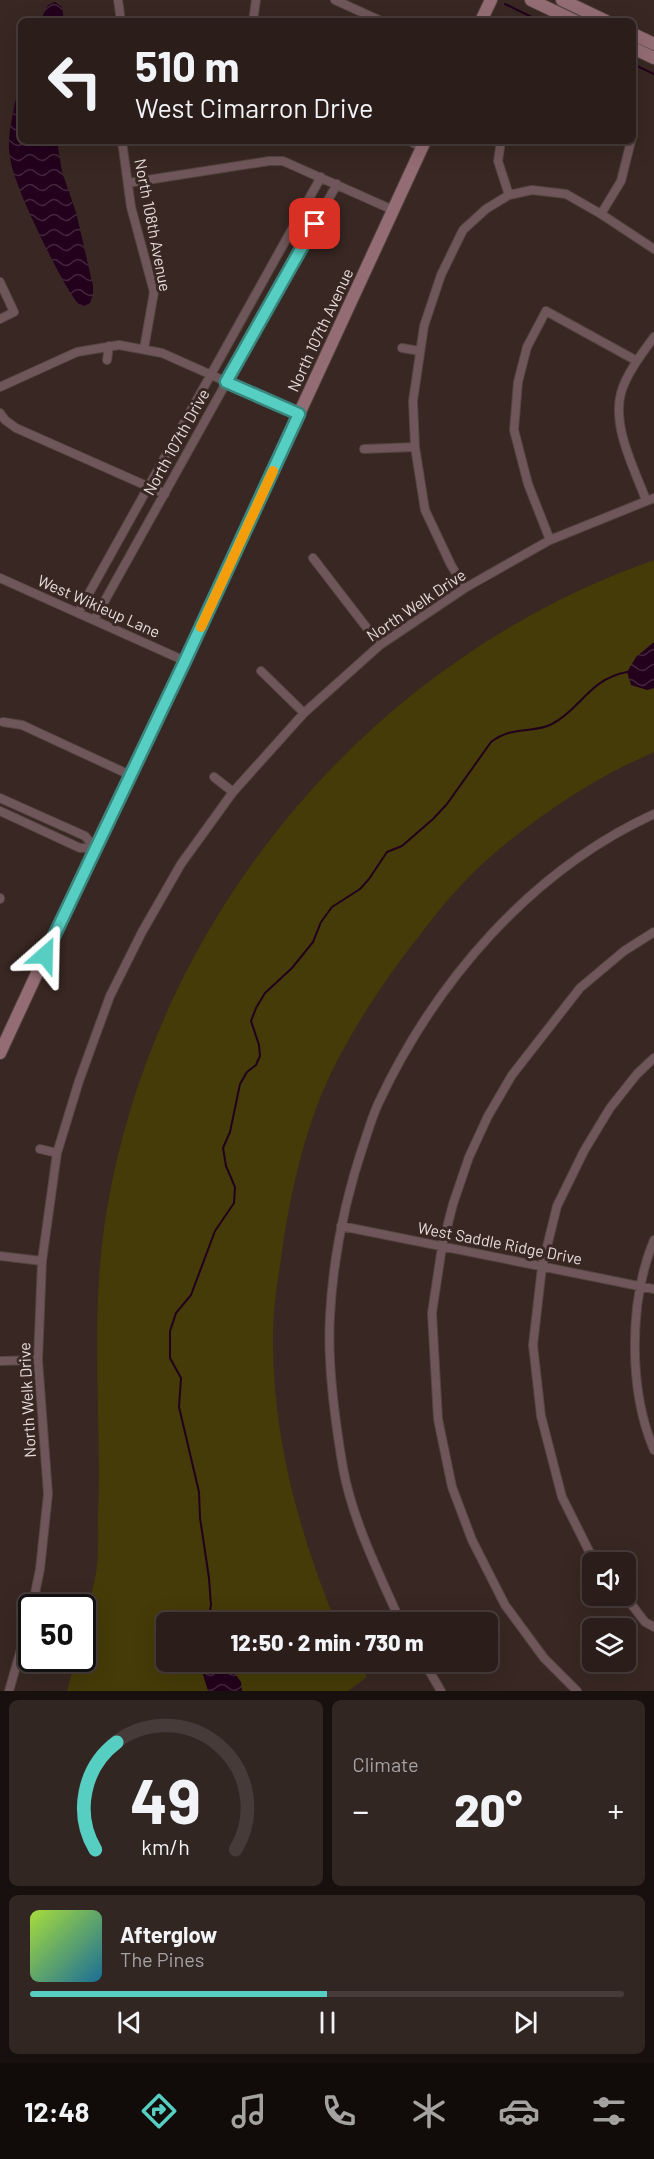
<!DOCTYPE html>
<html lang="en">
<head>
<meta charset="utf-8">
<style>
	:root { --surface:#2a1d1a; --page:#322623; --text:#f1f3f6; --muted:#a5a2a2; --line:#463b39; --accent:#57cec2 }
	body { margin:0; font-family:Barlow,sans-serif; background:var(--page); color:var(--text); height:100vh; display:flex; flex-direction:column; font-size:22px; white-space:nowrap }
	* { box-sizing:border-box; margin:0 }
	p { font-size:20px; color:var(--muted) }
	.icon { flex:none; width:33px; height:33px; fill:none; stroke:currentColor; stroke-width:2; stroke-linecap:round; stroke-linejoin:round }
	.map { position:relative; height:1691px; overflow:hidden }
	.drawer { display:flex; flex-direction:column; gap:9px; padding:9px; background:#17100e; flex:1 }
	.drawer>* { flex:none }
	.top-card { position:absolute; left:18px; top:18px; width:618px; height:126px; border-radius:9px; box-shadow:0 6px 24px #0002,0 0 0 2px var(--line); background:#2a1d1a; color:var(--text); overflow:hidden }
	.fabs { position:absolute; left:582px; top:1552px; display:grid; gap:12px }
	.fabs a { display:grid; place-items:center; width:54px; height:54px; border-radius:9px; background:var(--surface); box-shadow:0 6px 24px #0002,0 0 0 2px var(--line); font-size:30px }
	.speed { position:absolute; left:18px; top:1594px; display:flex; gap:12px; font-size:30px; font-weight:700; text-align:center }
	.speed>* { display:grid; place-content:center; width:78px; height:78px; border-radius:50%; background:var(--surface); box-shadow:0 6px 24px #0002,0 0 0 2px var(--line); line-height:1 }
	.speed .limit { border:3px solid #111; border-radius:9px; background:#fff; color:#111 }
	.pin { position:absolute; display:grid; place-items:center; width:51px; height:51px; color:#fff; margin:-26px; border-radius:12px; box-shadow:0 3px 9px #0006 }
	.me { position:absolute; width:66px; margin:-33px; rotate:25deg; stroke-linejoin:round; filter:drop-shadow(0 0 4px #0008) }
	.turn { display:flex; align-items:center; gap:21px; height:126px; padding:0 18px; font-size:27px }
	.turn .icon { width:78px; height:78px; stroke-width:2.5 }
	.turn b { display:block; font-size:42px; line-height:51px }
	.big { font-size:45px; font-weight:800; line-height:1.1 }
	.drawer .widget { flex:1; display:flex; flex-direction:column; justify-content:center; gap:9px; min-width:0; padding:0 21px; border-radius:9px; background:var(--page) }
	.drawer .dial { align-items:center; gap:0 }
	.dial svg { height:156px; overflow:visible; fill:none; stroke:var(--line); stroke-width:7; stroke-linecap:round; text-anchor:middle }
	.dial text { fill:var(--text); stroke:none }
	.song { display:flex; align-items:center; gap:18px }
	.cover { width:72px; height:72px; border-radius:9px; background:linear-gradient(135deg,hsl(80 70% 55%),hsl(200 70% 35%)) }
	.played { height:6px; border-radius:3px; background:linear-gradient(90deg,var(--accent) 50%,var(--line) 50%) }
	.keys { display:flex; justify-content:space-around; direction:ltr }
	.heat { display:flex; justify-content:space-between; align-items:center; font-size:33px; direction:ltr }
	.drawer .tiles { flex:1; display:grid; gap:9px; grid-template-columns:1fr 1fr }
	.widget:last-child { grid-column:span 2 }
	.trip { position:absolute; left:156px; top:1612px; width:342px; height:60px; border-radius:9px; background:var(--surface); box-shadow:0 6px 24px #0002,0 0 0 2px var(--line); font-weight:800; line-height:60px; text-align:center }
	.dock { display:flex; height:96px; justify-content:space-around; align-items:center; background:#110c0a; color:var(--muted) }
	.dock .icon { width:42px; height:42px }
	.dock .on { color:var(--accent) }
	.dock b { font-size:27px; color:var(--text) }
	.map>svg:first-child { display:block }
</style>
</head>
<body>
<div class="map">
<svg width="654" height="1691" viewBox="0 0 654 1691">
	<defs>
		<pattern id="water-waves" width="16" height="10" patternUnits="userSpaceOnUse" patternTransform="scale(1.5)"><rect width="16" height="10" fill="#23011c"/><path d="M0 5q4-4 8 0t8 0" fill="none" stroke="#43253c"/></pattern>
	</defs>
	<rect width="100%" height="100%" fill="#382722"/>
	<path fill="#453b08" d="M654 560V752C638 760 622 766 607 775 561 800 507 839 470 876 452 894 435 915 420 935 388 975 361 1016 337 1061 306 1121 290 1192 281 1259 277 1284 273 1311 273 1336 272 1436 299 1532 336 1623H166V1662H358L367 1677 348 1691H67L76 1659H82C83 1629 90 1602 96 1573 99 1555 98 1537 98 1519 102 1415 89 1312 107 1209 157 914 371 659 654 560Z"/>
	<path fill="url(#water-waves)" d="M55 2 62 7 64 21H40L48 5Z
		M21 44V141H57L62 172 76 212 93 286V294L90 303 82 307C69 300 24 204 18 185 13 173 10 161 9 149 8 128 15 110 17 89 18 75 12 56 21 44Z
		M654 642V688L647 690 631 685 627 672 636 657Z
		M199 1662H227L241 1682 242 1691H208Z"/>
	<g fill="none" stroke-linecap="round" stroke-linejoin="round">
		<path stroke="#23011c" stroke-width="2" d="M505 4 540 21
			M633 64 654 74
			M208 1623 211 1605 209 1578 200 1518 199 1492 179 1407 181 1378 170 1358V1331L176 1313 191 1295 215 1231 234 1203 235 1187 226 1166 223 1148 230 1132 240 1084 247 1072 256 1065 260 1056 259 1045 251 1021 256 1008 265 993 292 968 313 942 321 922 332 907 360 889 369 879 387 852 402 846 433 819 447 804 491 742C513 725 533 734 552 724 581 709 589 679 627 672"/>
		<defs>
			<path id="street" d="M118 0 121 21
				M335 0 381 21
				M253 21 256 0
				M122 141 131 207 154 292 144 349
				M409 141 422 147
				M501 141 498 161 509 195
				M128 183 269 161H283L393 210
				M601 214 621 181 631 141
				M0 282 14 312 0 319
				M402 348 420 351
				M107 360 109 346
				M0 387 77 352 119 345 162 353 299 414
				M0 413 5 420 16 428 165 494
				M364 449 415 447
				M646 500C634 468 612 427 621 393 626 374 643 352 654 337
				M550 540 528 484 514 430 518 382 527 347 546 311 637 361
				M313 558 380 645
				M0 578 185 661
				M465 588 451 565 425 510 415 447 413 401 424 326 441 275 463 230 486 209 509 195 532 190 566 194 601 214 654 249
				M78 613 321 177
				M94 620 337 184
				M261 671 304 713
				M3 722 22 725 130 775
				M233 792 304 713 380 645 465 588 550 540 654 498
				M0 798 85 836 95 848
				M0 811 80 848H95
				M0 899V898
				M40 1149 57 1153
				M341 1226 654 1289
				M654 1240C629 1300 628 1389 654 1450
				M0 1256 42 1261
				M0 1361 38 1360
				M599 1563 589 1551 562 1497 541 1416 533 1345 542 1267 557 1206 584 1151 610 1108 637 1074 654 1058
				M625 1596 645 1622 654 1627
				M32 1608 40 1569 48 1494 38 1360 42 1261 57 1153 79 1081 110 996 142 932 181 864 233 792 214 777
				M401 1623C379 1573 353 1522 343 1468 335 1421 327 1363 330 1316 333 1257 346 1196 365 1140 369 1128 373 1115 378 1104 435 982 530 871 654 814
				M424 1662 441 1691
				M9 1691 32 1611
				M577 1691 544 1658 505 1605 472 1540 452 1487 438 1419 432 1313 442 1247 453 1204 469 1157 488 1116 512 1075 580 988 624 951 654 932"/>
			<path id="secondary" d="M531 0 575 21
				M562 0 606 21
				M481 21 491 0
				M633 34 654 44
				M633 48 654 58
				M0 1053 95 848 185 661 425 141"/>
		</defs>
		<use href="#street" stroke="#54443f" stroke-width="10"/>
		<use href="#secondary" stroke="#54443f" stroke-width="14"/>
		<use href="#street" stroke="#6f565a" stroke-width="8"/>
		<use href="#secondary" stroke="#946d74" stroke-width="12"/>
	</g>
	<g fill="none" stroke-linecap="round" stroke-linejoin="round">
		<defs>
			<path id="route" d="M45 955 185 661 299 414 226 382 315 224"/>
		</defs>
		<use href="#route" stroke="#39867e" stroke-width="15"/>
		<use href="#route" stroke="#57cec2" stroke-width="10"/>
		<path stroke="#f59e0b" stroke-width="10" d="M201 627 273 471"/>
	</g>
	<g text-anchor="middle" stroke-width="6" stroke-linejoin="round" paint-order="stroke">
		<g font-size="16" fill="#e7dcd9" stroke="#382722">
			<text transform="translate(153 225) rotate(79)" y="6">North 108th Avenue</text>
			<text transform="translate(320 330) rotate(-65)" y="6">North 107th Avenue</text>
			<text transform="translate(176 442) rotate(-61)" y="6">North 107th Drive</text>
			<text transform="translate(416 605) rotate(-34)" y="6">North Welk Drive</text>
			<text transform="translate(99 606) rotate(24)" y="6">West Wikieup Lane</text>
			<text transform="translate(500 1243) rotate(11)" y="6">West Saddle Ridge Drive</text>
			<text transform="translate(27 1400) rotate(-93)" y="6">North Welk Drive</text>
		</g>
	</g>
</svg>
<div class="fabs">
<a><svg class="icon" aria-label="sound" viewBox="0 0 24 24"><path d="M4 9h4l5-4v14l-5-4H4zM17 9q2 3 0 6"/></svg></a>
<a><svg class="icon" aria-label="layers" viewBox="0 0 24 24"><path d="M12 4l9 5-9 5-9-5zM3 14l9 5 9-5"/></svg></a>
</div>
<div class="speed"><div class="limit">50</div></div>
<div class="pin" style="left:315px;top:224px;background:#d93025"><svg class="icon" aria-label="arrive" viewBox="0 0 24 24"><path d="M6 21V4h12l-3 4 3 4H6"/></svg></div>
<svg class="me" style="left:45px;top:955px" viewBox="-20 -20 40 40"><path d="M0-17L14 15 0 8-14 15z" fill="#57cec2" stroke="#fff" stroke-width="4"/></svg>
<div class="trip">12:50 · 2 min · 730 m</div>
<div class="top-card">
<div class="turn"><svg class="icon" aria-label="left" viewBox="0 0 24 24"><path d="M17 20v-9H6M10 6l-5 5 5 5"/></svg><div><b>510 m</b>West Cimarron Drive</div></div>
</div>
</div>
<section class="drawer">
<div class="tiles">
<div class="widget dial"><svg viewBox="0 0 100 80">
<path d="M14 69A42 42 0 1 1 86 69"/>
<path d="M14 69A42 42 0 0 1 25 14" stroke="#57cec2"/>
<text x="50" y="56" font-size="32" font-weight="700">49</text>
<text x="50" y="72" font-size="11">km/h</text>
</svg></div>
<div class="widget"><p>Climate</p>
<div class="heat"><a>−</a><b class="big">20°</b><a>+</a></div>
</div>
<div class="widget">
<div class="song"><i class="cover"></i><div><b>Afterglow</b><p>The Pines</p></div></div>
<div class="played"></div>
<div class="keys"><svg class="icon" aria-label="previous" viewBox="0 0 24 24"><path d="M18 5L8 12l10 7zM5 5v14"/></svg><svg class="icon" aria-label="pause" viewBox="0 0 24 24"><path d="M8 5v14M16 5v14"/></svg><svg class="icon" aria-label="next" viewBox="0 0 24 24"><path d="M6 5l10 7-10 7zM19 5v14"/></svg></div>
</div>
</div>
</section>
<nav class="dock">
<b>12:48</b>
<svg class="icon on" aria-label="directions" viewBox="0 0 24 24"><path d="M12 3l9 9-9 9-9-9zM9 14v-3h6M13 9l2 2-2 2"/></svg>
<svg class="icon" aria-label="music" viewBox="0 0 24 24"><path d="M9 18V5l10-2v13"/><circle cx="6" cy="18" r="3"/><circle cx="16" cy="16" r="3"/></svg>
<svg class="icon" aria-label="phone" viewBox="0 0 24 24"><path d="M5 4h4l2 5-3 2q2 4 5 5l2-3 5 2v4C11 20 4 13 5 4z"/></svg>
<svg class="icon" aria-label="climate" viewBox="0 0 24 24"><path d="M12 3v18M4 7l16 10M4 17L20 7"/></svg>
<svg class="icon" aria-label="car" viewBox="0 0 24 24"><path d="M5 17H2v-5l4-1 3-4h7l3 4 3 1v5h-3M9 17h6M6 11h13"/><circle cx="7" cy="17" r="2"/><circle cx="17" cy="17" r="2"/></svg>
<svg class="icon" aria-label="filters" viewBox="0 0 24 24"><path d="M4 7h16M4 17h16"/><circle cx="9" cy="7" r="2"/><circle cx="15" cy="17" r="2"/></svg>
</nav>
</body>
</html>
